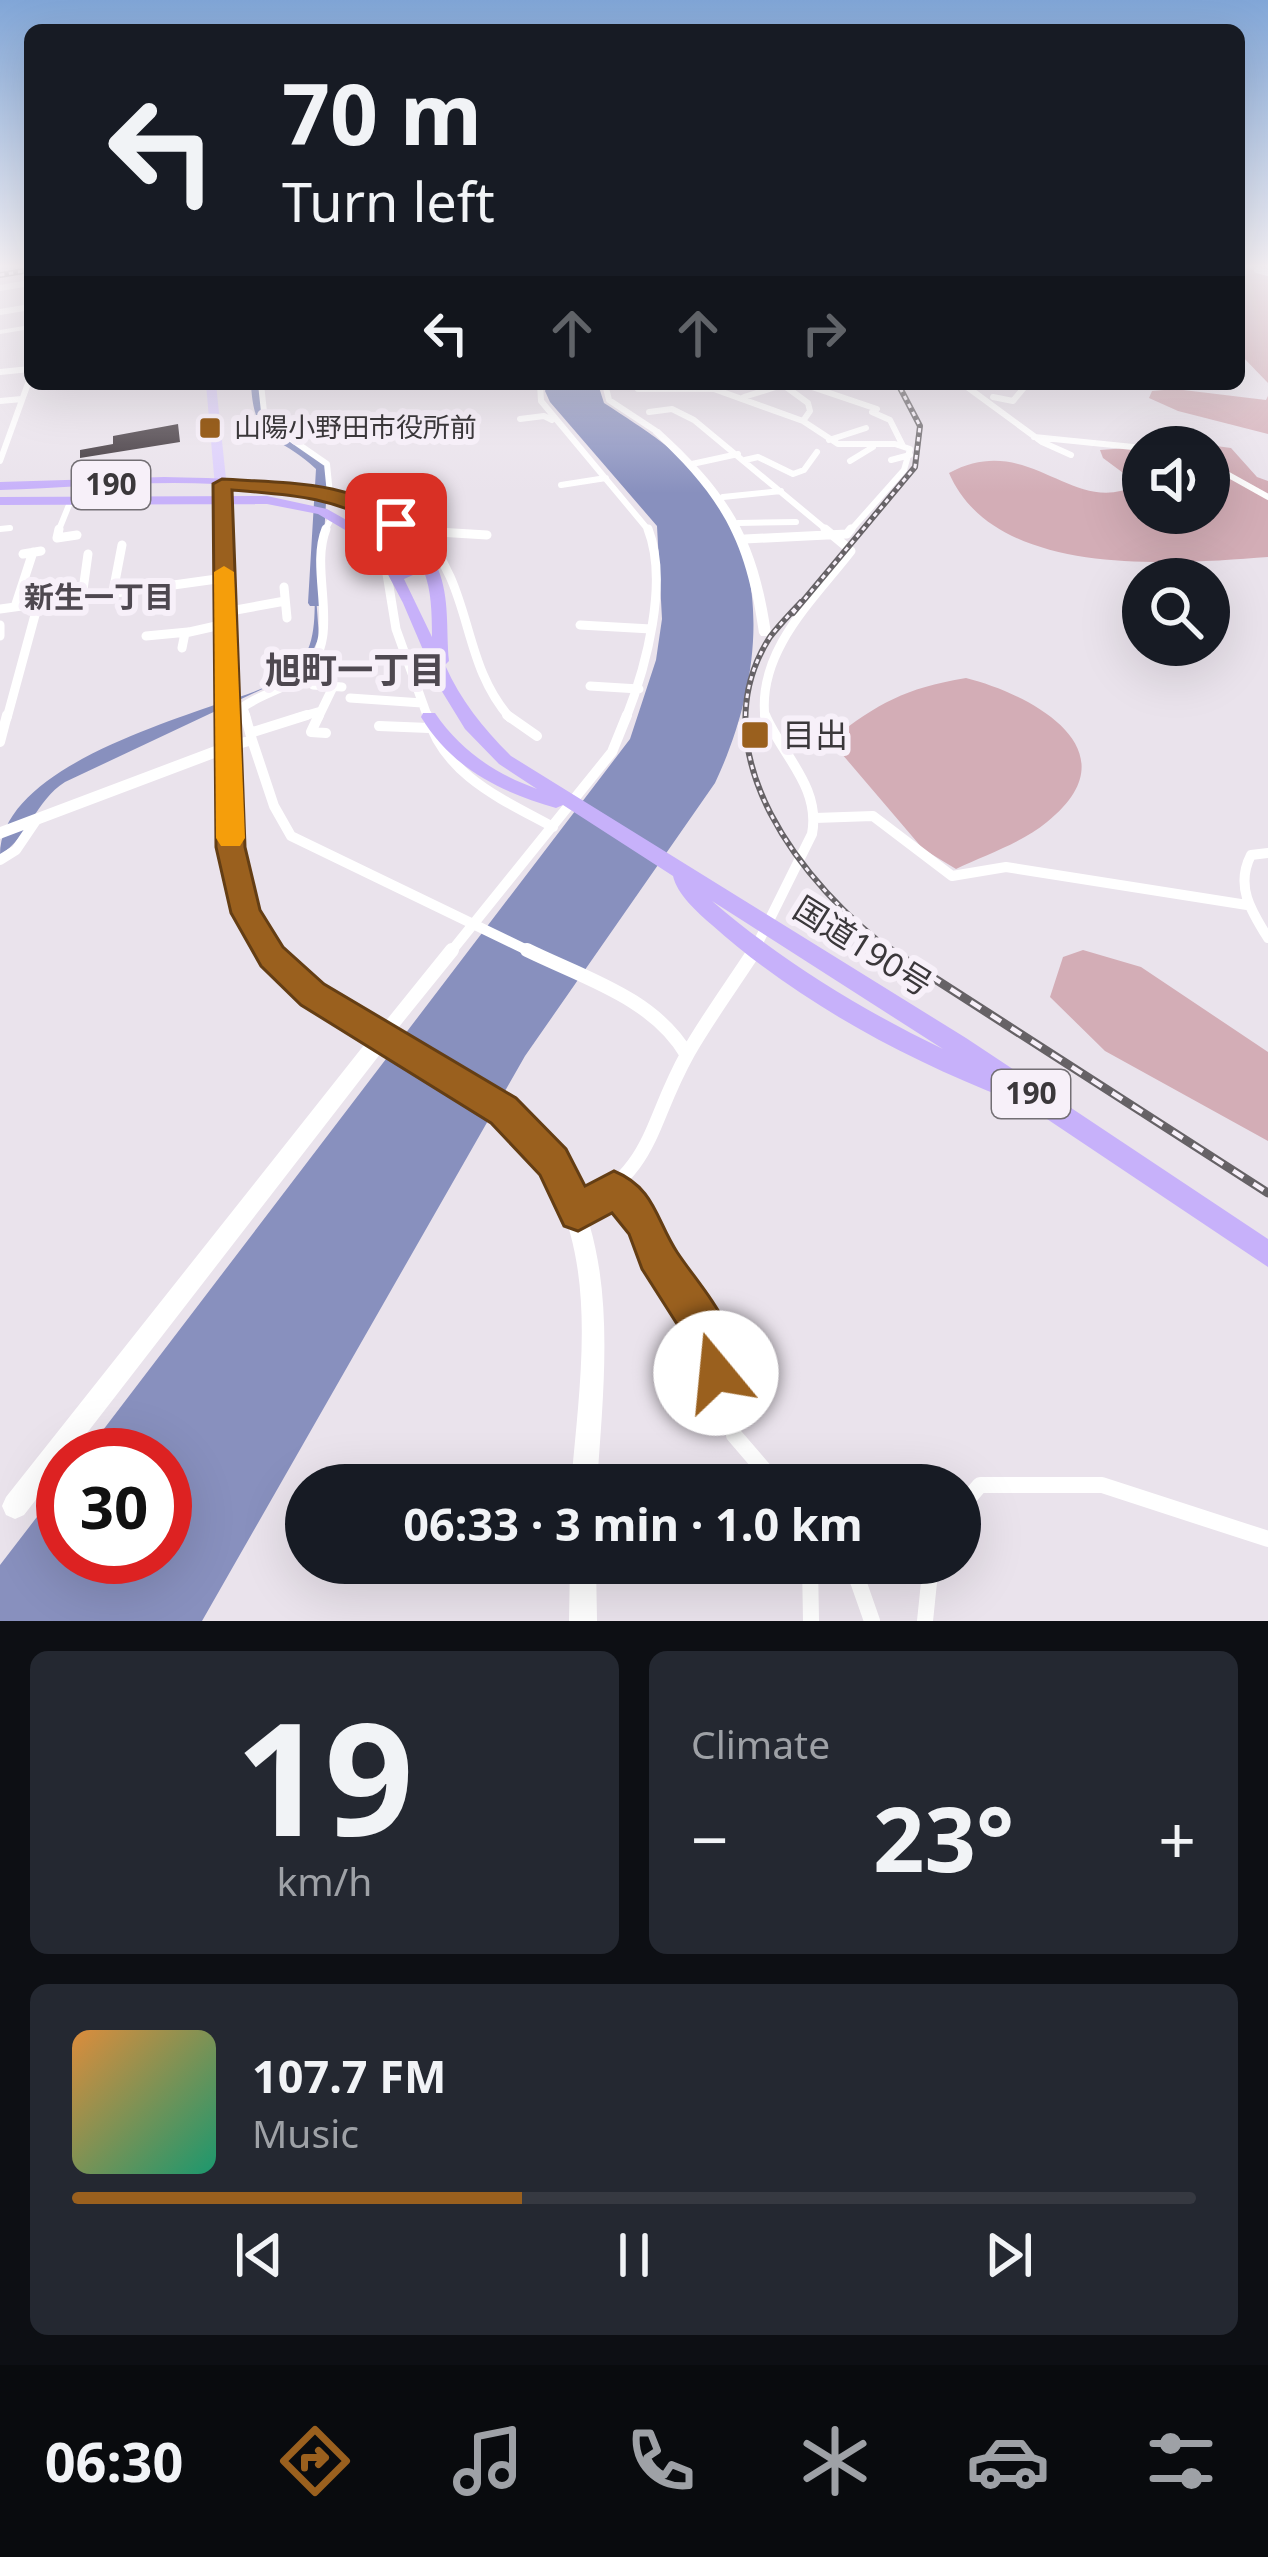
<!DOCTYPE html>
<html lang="en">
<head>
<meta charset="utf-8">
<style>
	:root { --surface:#171b24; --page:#242831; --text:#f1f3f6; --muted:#9ea1a6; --line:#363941; --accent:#9a601e }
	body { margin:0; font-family:"Noto Sans","Noto Sans JP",sans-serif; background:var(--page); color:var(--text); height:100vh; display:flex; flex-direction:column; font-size:45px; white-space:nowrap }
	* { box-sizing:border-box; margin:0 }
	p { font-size:39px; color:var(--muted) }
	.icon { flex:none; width:66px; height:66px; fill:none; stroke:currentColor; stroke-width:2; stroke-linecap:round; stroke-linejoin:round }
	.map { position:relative; height:1621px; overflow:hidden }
	.drawer { display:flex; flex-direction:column; gap:30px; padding:30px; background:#0d0f14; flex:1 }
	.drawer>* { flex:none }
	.top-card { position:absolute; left:24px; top:24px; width:1221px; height:366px; border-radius:18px; box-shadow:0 12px 48px #0002; background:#171b24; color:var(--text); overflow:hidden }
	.buttons { position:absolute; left:1122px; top:426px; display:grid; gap:24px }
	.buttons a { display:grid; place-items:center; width:108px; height:108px; border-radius:50%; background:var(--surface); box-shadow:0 12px 48px #0002; font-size:60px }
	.speed { position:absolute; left:36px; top:1428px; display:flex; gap:24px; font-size:60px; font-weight:700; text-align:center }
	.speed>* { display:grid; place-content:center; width:156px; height:156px; border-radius:50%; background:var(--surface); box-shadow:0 12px 48px #0002; line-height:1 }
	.speed .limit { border:18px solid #d22; background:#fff; color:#111 }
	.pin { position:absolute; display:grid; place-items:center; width:102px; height:102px; color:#fff; margin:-51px; border-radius:24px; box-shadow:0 6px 18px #0006 }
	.me { position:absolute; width:132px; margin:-66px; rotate:343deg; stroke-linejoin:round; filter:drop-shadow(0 0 9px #0008) }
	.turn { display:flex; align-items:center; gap:42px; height:252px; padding:0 60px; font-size:54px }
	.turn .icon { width:156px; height:156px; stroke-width:2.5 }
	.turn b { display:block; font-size:84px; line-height:102px }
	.lanes { display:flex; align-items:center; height:114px; padding:0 60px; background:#0003; justify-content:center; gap:60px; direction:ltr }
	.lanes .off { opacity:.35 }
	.big { font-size:90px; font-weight:700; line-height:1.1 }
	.drawer .card { flex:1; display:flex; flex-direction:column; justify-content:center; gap:18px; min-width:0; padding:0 42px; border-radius:18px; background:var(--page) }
	.drawer .dial { align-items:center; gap:0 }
	.dial b { font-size:156px; line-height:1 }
	.song { display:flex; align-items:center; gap:36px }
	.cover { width:144px; height:144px; border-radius:18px; background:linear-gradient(135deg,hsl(30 70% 55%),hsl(160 70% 35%)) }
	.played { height:12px; border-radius:6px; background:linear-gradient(90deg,var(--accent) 40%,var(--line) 40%) }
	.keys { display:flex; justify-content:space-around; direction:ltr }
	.heat { display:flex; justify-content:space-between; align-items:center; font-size:66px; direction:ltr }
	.drawer .tiles { flex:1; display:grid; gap:30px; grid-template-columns:1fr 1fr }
	.card:last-child { grid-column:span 2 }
	.trip { position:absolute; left:285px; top:1464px; width:696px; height:120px; border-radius:60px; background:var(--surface); box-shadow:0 12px 48px #0002; font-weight:700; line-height:120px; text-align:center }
	.dock { display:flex; height:192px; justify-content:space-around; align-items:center; background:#090b0e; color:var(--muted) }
	.dock .icon { width:84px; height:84px }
	.dock .active { color:var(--accent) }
	.dock b { font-size:54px; color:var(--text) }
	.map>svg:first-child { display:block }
</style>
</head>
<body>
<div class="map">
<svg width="1268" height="1621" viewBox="0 0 1268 1621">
	<rect width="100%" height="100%" fill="#eae3ec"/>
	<path fill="#d3adb6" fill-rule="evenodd" d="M1239 266H1268V383L1239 353Z
		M1175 389 1266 400 1268 396V434L1178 411 1149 398 1152 391Z
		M1194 443 1231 448 1257 477 1268 481V557C1173 564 995 580 949 473 1030 429 1073 520 1138 484L1103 458 1100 450ZM1143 447H1209V513H1143Z
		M966 678C1033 695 1136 751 1047 822 1022 843 985 855 956 869L923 849 830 740C881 702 903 689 966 678Z
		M1083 950 1141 967 1268 1052V1141L1105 1051 1050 997 1063 957Z"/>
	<path fill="#8890be" d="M548 384H598L604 403C644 429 683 453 712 491 776 576 757 694 715 783L525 1056 202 1621H0V1565L63 1483V1557H165V1455H84L630 739 656 660 662 619 657 526 550 402 545 391Z
		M315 582 319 637 305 669 65 782C35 801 29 837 0 855 0 774 153 727 217 704 244 695 281 686 300 663 318 641 314 608 315 582Z"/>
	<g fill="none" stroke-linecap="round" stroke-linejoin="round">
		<path fill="#8890be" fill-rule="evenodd" d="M251 384H261C265 447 292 429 328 468L320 606H310L308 603 316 469C279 433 254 446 251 384Z"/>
	</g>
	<path fill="#3b3238" d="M178 424 180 442 80 458V450L113 444V436Z"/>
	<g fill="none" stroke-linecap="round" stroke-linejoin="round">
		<path stroke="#fff" stroke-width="6" d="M1257 270 1268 273
			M0 288 30 283
			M0 312 30 307
			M0 372 30 369
			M261 384 265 421 327 464 330 494
			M540 384 541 401 650 532
			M605 384 609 400 656 431
			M782 384 808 403 810 411 803 421
			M963 384 1042 442 1071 455
			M812 387 877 409
			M638 389H714L803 421 838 444H895L910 449 904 470 849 532
			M744 397 782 385
			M993 397 1013 401 1027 384
			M0 401 22 399
			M649 412 672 409 694 420 829 532
			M872 412 890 420 903 446
			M520 419 544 416 552 420
			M1034 437 1143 448
			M829 440 866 428
			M745 460 758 457 793 474 804 470 817 452
			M891 460 910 455
			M0 461 30 378
			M850 461 873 447
			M692 464 738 454
			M1209 464 1268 497
			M561 485 606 478
			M341 497 375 502 421 532
			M723 497 781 491
			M738 523 796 522
			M0 529 10 528
			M421 531 440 532
			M58 532 71 500
			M324 532 331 519"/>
		<path stroke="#fff" stroke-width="9" d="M59 529 57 538 77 535
			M418 529C475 587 459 660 510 718
			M825 529 848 548
			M421 531 487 535
			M745 539 847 534 851 529
			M23 554 41 551
			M376 555 387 574 396 629 428 718
			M284 587 287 618
			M113 592 122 545
			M82 597 88 554
			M15 607 33 552
			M0 609 224 578
			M225 612 285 601
			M0 625V636
			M580 625 651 629
			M146 636 188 632
			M182 648 185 633 225 624
			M313 685 342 687
			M590 686 639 689
			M350 698 422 703
			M7 718 38 604
			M246 718 243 707C261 694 285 689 302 675 345 639 308 574 326 529
			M297 718 321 711
			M318 718 333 687
			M626 718C646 667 669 582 648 529
			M765 718C757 651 813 600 851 551"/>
		<path stroke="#fff" stroke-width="10" d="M245 715 252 740
			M319 715 311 732 326 733
			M427 715C445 776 502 799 553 827
			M507 715 537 736
			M379 726 429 728
			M250 733 307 715
			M0 742 7 715
			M228 747 252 740 274 806 291 836 533 953
			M815 818 873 816 952 876 1006 867 1247 905
			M1268 853 1251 855C1235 886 1251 911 1268 938
			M0 860 16 850 37 819
			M450 953 612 752 627 715
			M753 953 812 834C821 787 782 755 765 715"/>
		<path stroke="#fff" stroke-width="14" d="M527 950C584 978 654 998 687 1055
			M381 1038 452 950
			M615 1190 640 1214 654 1249
			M578 1212C657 1165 647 1126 688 1053 708 1018 733 984 755 950"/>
		<path stroke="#fff" stroke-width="16" d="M653 1246 711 1340 734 1435 777 1485
			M960 1508 980 1485H1102L1268 1539
			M810 1563 811 1621
			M845 1563 858 1581 872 1621
			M925 1621 931 1563"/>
		<path fill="#fff" fill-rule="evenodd" d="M30 325V329L0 334V330Z
			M653 429H659C730 494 757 538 771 633L769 636H761L759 633C746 539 721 497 653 433Z
			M218 496 227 498C231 568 235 638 235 708 235 775 225 851 255 915 280 967 335 1001 383 1029 425 1053 471 1072 509 1103 627 1198 606 1350 597 1485H571C582 1355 609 1209 494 1116 461 1089 421 1070 384 1049L70 1455H63V1465L24 1515 15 1519 6 1515 2 1506 6 1497 368 1040C238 963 216 903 220 756L0 839V827L220 744Z
			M570 1563H596L597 1621H569Z"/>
		<path fill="#ddd0fc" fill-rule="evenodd" d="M206 384H216L228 498 222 501 216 498Z"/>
		<path fill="#c7b1fa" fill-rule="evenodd" d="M164 477C245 479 403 478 438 569 450 598 446 631 449 661L445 665C461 701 483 728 511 756L966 1038 1268 1239V1267L1014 1097 1008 1099C903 1058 797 1001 712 925 697 912 677 894 673 876L563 805 556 808C500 792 452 768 421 717L423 713H435C460 750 495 774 537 789L499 764 465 729 438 685 403 603 384 567 357 537 318 514 267 504 0 505V497L267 496 327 509 366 531 395 563 387 540 371 522 375 519C261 466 122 486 0 490V482ZM385 523C428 558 432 584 432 637L404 579 413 575 400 539ZM712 901 943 1049C860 1009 782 961 712 901Z"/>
		<defs>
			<path id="rail-far1" d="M0 275 30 270
				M801 602C791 613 779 625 770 637 696 752 804 887 894 953
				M793 613 915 467 920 426 898 384"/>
			<path id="rail" d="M890 950 1268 1193"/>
		</defs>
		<use href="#rail-far1" stroke="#666266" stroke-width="6"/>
		<use href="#rail" stroke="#666266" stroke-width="9"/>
		<use href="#rail-far1" stroke="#f7f0f9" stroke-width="3" stroke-dasharray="4.5" stroke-linecap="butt"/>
		<use href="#rail" stroke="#f7f0f9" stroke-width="4.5" stroke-dasharray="12" stroke-linecap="butt"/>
	</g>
	<linearGradient id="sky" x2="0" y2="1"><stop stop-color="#81a6d7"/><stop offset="0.54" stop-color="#f6f2f6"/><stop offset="1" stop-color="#f6f2f6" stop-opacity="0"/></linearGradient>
	<rect width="1268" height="493" fill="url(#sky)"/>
	<path fill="#9a601e" stroke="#643e14" stroke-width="3" d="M222 479C283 483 358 480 406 524L389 528C333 497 295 495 232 490L245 847 260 910 283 947 324 984 516 1098 566 1149 585 1186 614 1171C655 1188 656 1220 677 1252 702 1290 752 1339 731 1388L716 1394 701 1388 691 1346 642 1269 629 1234 612 1213 578 1231 564 1226 540 1175 491 1123 301 1005 261 966 231 913 216 847 213 484Z"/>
	<path fill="#f59e0b" d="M224 566 234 572 245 838 240 846H221L216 838 214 572Z"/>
	<g fill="#9a601e" stroke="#f7f0f9" stroke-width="4.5">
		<rect x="198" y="416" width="24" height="24" rx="6"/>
		<rect x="740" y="720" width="30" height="30" rx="6"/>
	</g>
	<g text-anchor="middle" stroke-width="12" stroke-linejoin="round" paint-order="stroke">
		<g font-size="27" fill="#3b383b" stroke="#f7f0f9" text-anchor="start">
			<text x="234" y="437">山陽小野田市役所前</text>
		</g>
		<g fill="#f7f0f9" stroke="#736f74" stroke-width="3">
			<rect x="72" y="461" width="78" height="48" rx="9"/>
			<rect x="992" y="1070" width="78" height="48" rx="9"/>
		</g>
		<g font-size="30" font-weight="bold" fill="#3b383b">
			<text x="111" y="495">190</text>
			<text x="1031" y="1104">190</text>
		</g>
		<g font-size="30" font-weight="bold" fill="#4e4850" stroke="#f7f0f9">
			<text x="99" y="608">新生一丁目</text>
		</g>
		<g font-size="33" fill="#3b383b" stroke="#f7f0f9" text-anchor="start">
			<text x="782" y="747">目出</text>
		</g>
		<g font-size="33" fill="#3b383b" stroke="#f7f0f9">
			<text transform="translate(863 946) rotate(32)" y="12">国道190号</text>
		</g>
		<g font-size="36" font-weight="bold" fill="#4e4850" stroke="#f7f0f9">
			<text x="355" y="683">旭町一丁目</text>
		</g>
	</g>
</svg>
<div class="buttons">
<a><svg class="icon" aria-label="sound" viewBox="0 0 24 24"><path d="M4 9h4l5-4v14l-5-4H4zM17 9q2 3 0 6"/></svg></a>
<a><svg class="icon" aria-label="search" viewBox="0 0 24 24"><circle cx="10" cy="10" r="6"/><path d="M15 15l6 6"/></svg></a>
</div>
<div class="speed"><div class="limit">30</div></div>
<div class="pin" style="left:396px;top:524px;background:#d93025"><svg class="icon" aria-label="arrive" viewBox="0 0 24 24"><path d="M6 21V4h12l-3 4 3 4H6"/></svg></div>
<svg class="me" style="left:716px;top:1373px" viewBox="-20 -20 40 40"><circle r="19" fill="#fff"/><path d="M0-13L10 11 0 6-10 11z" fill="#9a601e"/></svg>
<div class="trip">06:33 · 3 min · 1.0 km</div>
<div class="top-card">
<div class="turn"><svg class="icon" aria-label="left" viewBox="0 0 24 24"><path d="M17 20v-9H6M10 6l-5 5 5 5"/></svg><div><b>70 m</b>Turn left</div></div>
<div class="lanes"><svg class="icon" aria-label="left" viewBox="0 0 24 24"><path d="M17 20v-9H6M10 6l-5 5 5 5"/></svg><svg class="icon off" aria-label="ahead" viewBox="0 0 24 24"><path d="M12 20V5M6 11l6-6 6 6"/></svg><svg class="icon off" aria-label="ahead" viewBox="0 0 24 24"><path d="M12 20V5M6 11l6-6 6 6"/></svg><svg class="icon off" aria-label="right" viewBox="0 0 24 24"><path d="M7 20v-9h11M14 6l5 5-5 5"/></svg></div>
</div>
</div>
<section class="drawer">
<div class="tiles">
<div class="card dial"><b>19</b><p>km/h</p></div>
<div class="card"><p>Climate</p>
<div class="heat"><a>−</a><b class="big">23°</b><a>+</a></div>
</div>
<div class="card">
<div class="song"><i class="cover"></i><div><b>107.7 FM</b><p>Music</p></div></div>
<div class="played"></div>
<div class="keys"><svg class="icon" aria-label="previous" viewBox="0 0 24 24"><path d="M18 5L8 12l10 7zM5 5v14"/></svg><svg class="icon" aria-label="pause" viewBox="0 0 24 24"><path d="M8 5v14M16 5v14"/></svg><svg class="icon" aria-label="next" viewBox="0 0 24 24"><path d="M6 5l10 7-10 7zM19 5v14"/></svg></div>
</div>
</div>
</section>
<nav class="dock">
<b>06:30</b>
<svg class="icon active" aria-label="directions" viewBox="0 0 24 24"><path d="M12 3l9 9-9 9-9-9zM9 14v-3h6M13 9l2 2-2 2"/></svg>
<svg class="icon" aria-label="music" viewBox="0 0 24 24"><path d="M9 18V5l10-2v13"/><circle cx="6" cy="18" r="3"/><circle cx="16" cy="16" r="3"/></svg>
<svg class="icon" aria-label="phone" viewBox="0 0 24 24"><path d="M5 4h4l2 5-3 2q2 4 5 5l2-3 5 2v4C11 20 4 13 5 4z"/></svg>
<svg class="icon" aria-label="climate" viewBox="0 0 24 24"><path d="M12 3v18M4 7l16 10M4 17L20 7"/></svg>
<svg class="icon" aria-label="car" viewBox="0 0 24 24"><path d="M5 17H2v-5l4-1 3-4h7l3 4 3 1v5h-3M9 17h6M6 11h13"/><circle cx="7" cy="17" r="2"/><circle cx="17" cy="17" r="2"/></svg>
<svg class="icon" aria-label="filters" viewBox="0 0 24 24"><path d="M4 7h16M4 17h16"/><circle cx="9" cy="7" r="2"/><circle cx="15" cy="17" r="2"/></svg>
</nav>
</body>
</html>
